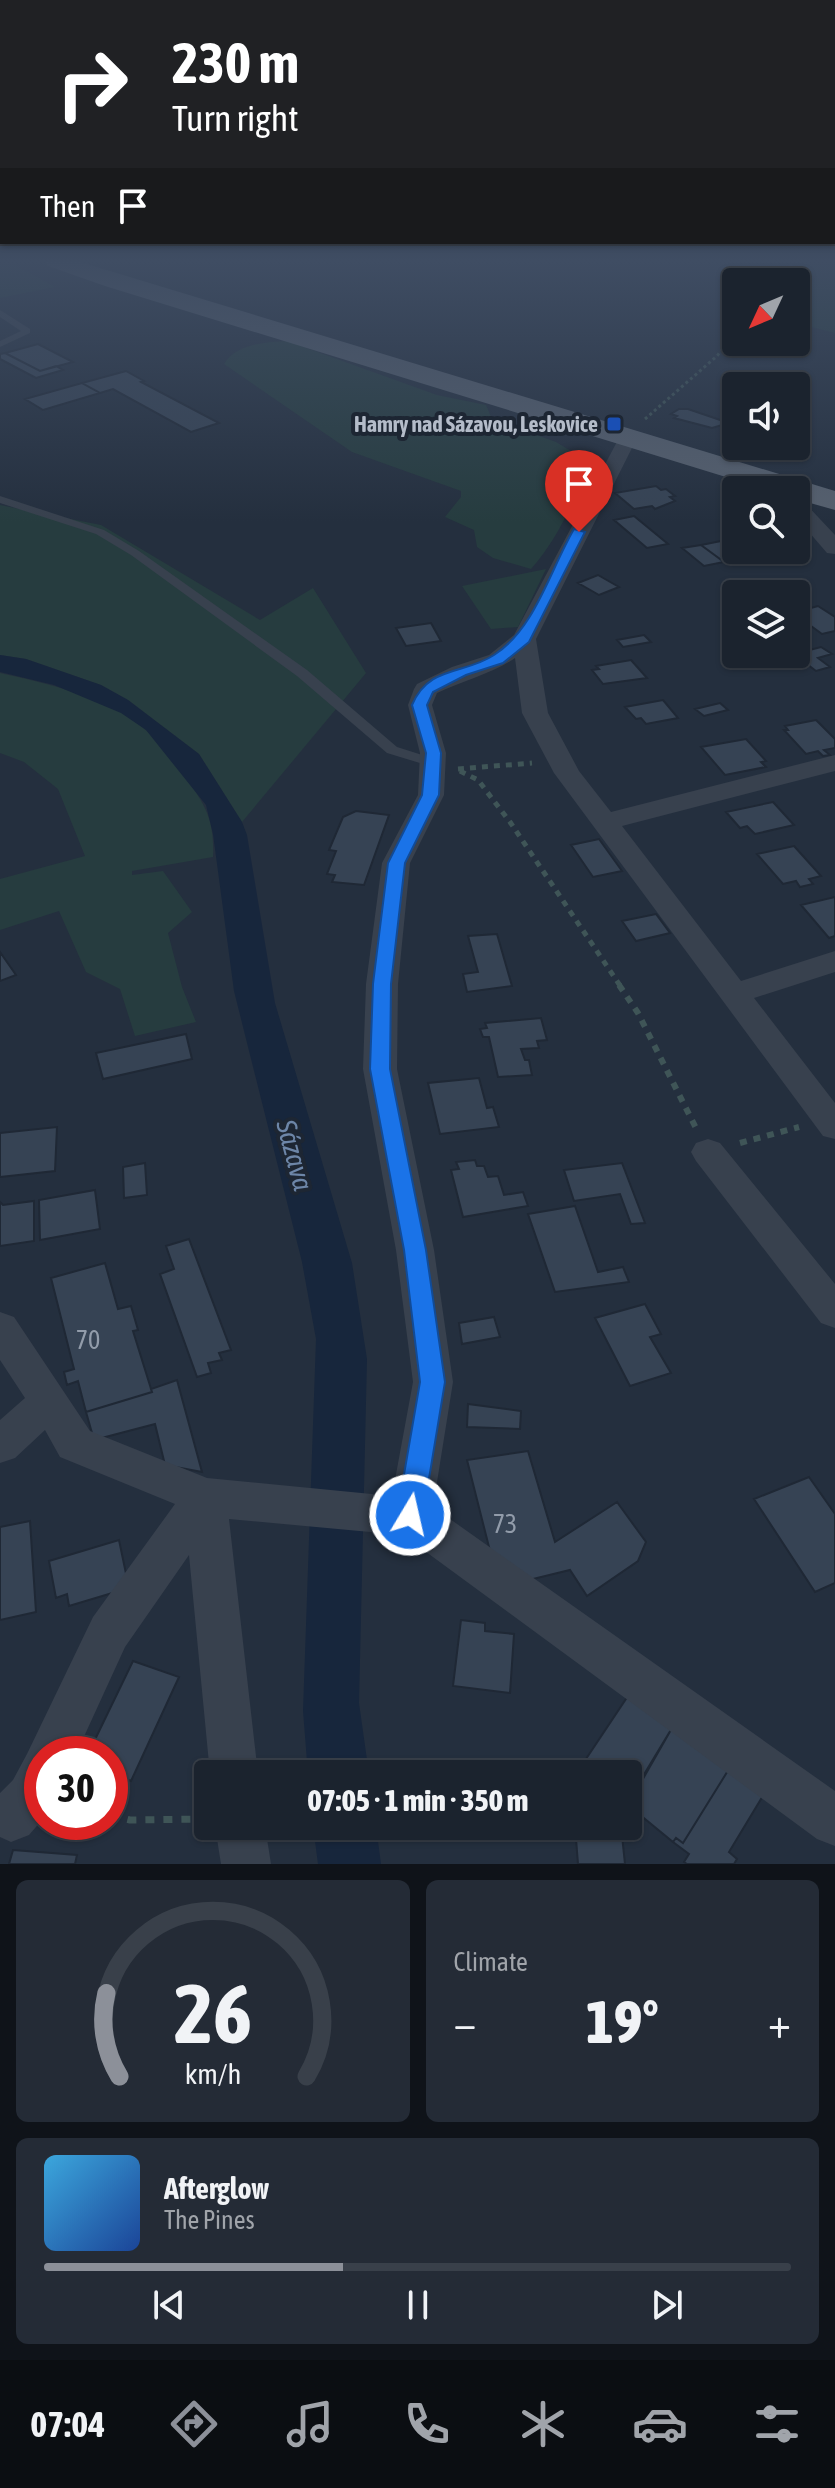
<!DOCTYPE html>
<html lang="en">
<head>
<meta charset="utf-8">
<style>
	:root { --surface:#1b232e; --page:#242b36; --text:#f1f3f6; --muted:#a0a4aa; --line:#39404a; --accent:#8c9099 }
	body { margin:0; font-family:"Asap Condensed",sans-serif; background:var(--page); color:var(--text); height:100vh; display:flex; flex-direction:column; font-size:30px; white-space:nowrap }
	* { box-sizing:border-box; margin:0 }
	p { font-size:26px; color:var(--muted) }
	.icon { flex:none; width:44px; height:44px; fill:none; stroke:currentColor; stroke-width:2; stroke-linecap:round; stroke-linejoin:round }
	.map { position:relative; height:1864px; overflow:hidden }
	.details { display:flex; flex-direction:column; gap:16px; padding:16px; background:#0f1319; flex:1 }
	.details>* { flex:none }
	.banner { position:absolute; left:0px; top:0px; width:836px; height:244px; box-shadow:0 2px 6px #0004,0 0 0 2px var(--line); background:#202124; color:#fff; overflow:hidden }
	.needle { width:52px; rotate:226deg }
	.tools { position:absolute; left:722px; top:268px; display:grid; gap:16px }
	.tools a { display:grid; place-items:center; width:88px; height:88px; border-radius:8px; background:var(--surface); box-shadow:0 2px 6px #0004,0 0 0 2px var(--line); font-size:40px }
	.speed { position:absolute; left:24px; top:1736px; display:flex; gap:16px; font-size:40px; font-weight:700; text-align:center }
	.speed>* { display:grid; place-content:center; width:104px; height:104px; border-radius:50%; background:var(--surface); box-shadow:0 2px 6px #0004,0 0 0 2px var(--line); line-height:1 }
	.speed .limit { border:12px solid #d22; background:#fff; color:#111 }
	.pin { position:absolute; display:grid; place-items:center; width:68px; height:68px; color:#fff; margin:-82px -34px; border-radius:50% 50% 50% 0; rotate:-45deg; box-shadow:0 0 8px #0007 }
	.pin .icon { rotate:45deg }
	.me { position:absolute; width:88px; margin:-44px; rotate:9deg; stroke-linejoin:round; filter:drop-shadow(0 0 6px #0008) }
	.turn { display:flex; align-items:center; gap:28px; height:168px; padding:0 40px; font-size:36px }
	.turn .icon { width:104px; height:104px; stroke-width:2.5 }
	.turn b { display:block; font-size:56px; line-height:68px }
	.then { display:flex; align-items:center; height:76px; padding:0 40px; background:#0003; gap:16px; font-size:30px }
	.big { font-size:60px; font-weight:800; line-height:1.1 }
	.details .card { flex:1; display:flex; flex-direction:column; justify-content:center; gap:12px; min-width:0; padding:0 28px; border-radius:12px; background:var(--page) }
	.details .dial { align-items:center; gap:0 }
	.dial svg { height:208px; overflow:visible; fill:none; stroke:var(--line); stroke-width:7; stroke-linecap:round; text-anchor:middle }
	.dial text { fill:var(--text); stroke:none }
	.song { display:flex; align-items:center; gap:24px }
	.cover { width:96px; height:96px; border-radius:12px; background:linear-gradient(135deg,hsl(200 70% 55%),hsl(220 70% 35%)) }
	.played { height:8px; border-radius:4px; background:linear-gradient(90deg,var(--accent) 40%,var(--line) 40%) }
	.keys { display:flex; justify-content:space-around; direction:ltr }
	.heat { display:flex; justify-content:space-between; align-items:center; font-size:44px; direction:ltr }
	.details .tiles { flex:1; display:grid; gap:16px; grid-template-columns:1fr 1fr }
	.card:last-child { grid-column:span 2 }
	.trip { position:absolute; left:194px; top:1760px; width:448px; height:80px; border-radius:8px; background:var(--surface); box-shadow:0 2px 6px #0004,0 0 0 2px var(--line); font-weight:800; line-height:80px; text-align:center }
	.tabs { display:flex; height:128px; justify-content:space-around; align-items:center; background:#0b0e12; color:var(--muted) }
	.tabs .icon { width:56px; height:56px }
	.tabs .active { color:var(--accent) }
	.tabs b { font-size:36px; color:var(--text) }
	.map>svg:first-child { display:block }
</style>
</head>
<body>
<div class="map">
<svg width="835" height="1864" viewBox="0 0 835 1864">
	<rect width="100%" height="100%" fill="#242f3e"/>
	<path fill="#263c3f" d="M0 261 12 263 55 287 0 298Z
		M804 261H835V333L796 323V282H780Z
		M287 341 437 395 486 405 492 419 556 442 571 451 587 470C572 505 557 540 531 569L493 558 477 547 474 530 445 517 461 497V491L352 452 224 364C236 344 265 342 287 341Z
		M0 505 101 525 260 620 313 588 366 673 242 822 199 754 128 700 101 685 26 659 0 655Z
		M546 569 518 627 491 629 462 586Z
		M0 673C46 683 112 698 147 731 160 743 172 759 182 773 204 802 215 819 213 857L132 871V875L163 871 192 912 168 933 182 987 196 1022 135 1036 120 989 86 972 59 911 0 930V879L85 856 58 789 24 762 0 753Z"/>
	<path fill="#17263c" d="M0 655 26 659 101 685 128 700 199 754 242 822 247 835 275 1003 352 1263 367 1359 359 1703 369 1774H308L303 1711 316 1339 302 1262 234 991 213 834 206 805 146 730 121 713 54 685 0 672Z
		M313 1826H376L381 1864H318Z"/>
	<path fill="#364354" stroke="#1f2835" stroke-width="2" d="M38 344 73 362 40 371 5 353Z
		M5 353 40 371 56 366 63 370 36 378 0 359V354Z
		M126 371 144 381 141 382 219 423 191 432 113 389 100 393 82 383Z
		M82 383 100 393 43 410 25 399Z
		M679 409H688L729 423 712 428 674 418 677 416 671 414Z
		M656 486 661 490 666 489 675 496 670 497 675 501 655 509 652 506 634 509 615 493Z
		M634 516 668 544 647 548 614 520Z
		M736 538V550H781L724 562 701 545Z
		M701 545 724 562 704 566 682 548Z
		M598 575 619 587 599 595 578 583Z
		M818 606 835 617V631L822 634 796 615V612Z
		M431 623 441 641 406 646 396 628Z
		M644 635 651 642 623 647 617 640Z
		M821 647 832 654 818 658 830 667 816 671 794 654Z
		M631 660 647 678 603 684 592 670 599 669 596 666Z
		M663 700 678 718 646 724 641 718 636 719 625 707Z
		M720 703 728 710 704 716 695 709Z
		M816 720 835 739V748L824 750 830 755 823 756 818 751 806 754 784 730H788L785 726Z
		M746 739 766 761 761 762 766 767 725 775 701 747Z
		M773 802 794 825 755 834 747 826 740 828 726 812Z
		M356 811 389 815 364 885 332 882 335 875 327 874 336 851 329 850 343 817Z
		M599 839 622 871 593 877 571 845Z
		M794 846 821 876 809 879 813 884 800 887 796 881 783 884 757 854Z
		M835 897V936L829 938 801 905Z
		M656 914 670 933 636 941 622 921Z
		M497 934 512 986 467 992 463 974 478 972 468 936Z
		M0 952 16 975 0 981Z
		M541 1018 547 1040 537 1041 539 1048 521 1049 525 1060H529L532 1075 498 1077 489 1037H483L480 1029 487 1028 485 1023Z
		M186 1034 192 1059 103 1079 96 1053Z
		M479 1078 487 1108 493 1107 499 1127 440 1134 428 1083Z
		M57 1127 55 1171 0 1177V1133Z
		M475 1160 477 1166H484L488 1177 498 1176 504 1195 523 1192 528 1206 463 1217 451 1170 459 1169 456 1162Z
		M145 1163 147 1195 124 1198 123 1167Z
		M622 1163 645 1223 631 1224 620 1194 574 1201 564 1170Z
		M95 1190 100 1229 40 1240 39 1200Z
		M34 1201V1241L0 1246V1202L3 1205Z
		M575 1206 598 1272 623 1267 629 1282 555 1292 528 1214Z
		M189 1239 231 1350 219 1353 222 1360 208 1363 211 1373 197 1377 160 1274 174 1269 166 1246Z
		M105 1263 118 1309 131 1306 138 1330 133 1331 152 1392 86 1412 78 1381 67 1385 64 1372 74 1369 51 1278Z
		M645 1304 661 1334 650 1337 671 1373 630 1386 595 1318Z
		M494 1317 500 1337 462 1344 459 1323Z
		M177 1380 202 1472 165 1465 155 1424 94 1440 86 1412 152 1392 151 1389Z
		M468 1404 521 1411 520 1429 467 1427Z
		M528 1451 555 1542 617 1502 646 1542 638 1561 587 1596 570 1570 529 1580 490 1551 467 1460Z
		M809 1477 835 1514V1583L815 1592 754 1499Z
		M30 1521 36 1612 0 1620V1527Z
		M119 1540 129 1588 69 1606 67 1594 56 1598 49 1561Z
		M461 1620 485 1623V1631L514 1634 510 1693 453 1686Z
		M133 1661 179 1677 131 1781 110 1773V1754H88Z
		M628 1696 672 1728 628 1801V1774H576Z
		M672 1728 729 1769 683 1843 676 1838 673 1842 628 1805Z
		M729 1769 764 1794 729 1852 737 1859 734 1864H687L684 1862 689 1854 673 1842 676 1838 683 1843Z
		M575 1826H621L625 1864H578Z
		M13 1850 77 1855 75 1864H9Z"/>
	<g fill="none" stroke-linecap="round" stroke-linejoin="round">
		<path stroke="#3f5557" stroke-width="3" stroke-dasharray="3 3" stroke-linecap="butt" d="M773 282 781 270 798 261
			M645 419 717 356 736 332"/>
		<path stroke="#3f5557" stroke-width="5" stroke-dasharray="6 6" stroke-linecap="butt" d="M458 769 532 763
			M460 771 478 780 510 822 621 987"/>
		<path stroke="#3f5557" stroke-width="6" stroke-dasharray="7 7" stroke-linecap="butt" d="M619 985 638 1013 697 1130
			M740 1143 799 1127"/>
		<path stroke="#3f5557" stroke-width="7" stroke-dasharray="9 9" stroke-linecap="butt" d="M110 1815 130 1820 204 1819"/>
		<path fill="#38414e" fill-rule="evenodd" d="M0 310 30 329V333L0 347V341L21 331 0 317Z
			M0 496 104 530 139 551 307 670 397 747 438 760 440 763 433 767 387 753 297 676 131 555 96 534 0 503Z"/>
		<path fill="#38414e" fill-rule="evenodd" d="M628 432 637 438 536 639 548 713 579 771 611 812 835 755V771L622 826 741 981 835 951V972L754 998 835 1103V1139L823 1136 554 773 522 713 515 658C496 672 460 682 437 693L432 705 446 753 444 795 410 863 398 984 397 1069 434 1250 453 1382 433 1507 835 1791V1846L817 1839 403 1535 229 1519 258 1774H210L189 1555 125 1647 76 1754H42V1820L29 1835 11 1842 0 1837V1793L13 1780 27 1754 93 1617 175 1504 60 1457 45 1430 15 1458 0 1463V1420L25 1398 0 1360V1312L14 1317 90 1431 207 1478 392 1496 413 1382 396 1250 363 1069 366 984 382 863 418 795 420 753 408 705 414 689 417 684 452 667 489 655 514 635 619 438Z
			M796 499 803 501 835 535V554L827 553 796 517Z
			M708 1139 720 1143 835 1284V1328L821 1323 696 1161 691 1152 696 1143Z
			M215 1826H265L271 1864H221Z"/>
		<path fill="#56606e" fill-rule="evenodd" d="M45 261H77L835 491V510L796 499V490H768L105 286 48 266Z"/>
	</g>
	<linearGradient id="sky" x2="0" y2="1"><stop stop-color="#141a22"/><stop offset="0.5" stop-color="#3f4d63"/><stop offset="1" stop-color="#3f4d63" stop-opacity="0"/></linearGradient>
	<rect width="835" height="522" fill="url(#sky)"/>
	<path fill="#1a73e8" stroke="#114b97" stroke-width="2" d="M574 529 585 532 529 642 503 663 466 675 433 692 427 705 441 753 439 795 405 863 391 984 390 1069 426 1250 445 1382 423 1515 420 1523 410 1527 401 1523 397 1515 420 1382 404 1250 370 1069 373 984 388 863 422 795 426 753 412 705C429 665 464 675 494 655 535 629 550 570 574 529Z"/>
	<rect fill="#1a4fb4" stroke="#1d2633" stroke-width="3" x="606" y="416" width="16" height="16" rx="4"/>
	<g text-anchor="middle" stroke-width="8" stroke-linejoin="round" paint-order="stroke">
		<g font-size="22" font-weight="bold" fill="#b4bcc9" stroke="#1d2633" text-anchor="end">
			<text x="598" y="432">Hamry nad Sázavou, Leskovice</text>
		</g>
		<g font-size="26" fill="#929caa">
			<text x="88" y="1349">70</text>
			<text x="505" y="1533">73</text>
		</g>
		<g font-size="28" font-style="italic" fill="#6d86a8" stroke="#1d2633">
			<text transform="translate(295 1155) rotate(75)" y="10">Sázava</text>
		</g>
	</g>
</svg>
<div class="tools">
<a><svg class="needle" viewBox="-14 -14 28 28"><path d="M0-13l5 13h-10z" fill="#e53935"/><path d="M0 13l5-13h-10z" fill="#a0a4aa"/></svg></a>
<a><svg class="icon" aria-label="sound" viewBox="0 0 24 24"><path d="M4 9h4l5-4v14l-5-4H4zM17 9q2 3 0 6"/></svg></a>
<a><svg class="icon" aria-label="search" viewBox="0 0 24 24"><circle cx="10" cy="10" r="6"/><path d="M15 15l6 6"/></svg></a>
<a><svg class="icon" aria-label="layers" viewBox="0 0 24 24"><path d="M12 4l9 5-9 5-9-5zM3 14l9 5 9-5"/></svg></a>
</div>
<div class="speed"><div class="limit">30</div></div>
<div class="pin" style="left:579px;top:532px;background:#d93025"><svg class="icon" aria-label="arrive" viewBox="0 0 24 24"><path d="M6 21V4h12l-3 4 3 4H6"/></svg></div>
<svg class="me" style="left:410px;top:1515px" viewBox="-20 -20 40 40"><circle r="17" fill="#1a73e8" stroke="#fff" stroke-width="3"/><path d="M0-11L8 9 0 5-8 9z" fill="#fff"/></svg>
<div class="trip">07:05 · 1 min · 350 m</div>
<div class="banner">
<div class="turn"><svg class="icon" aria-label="right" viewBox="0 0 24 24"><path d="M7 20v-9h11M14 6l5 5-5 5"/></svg><div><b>230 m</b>Turn right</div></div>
<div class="then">Then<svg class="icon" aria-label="arrive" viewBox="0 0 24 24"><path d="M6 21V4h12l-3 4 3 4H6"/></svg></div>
</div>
</div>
<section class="details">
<div class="tiles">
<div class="card dial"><svg viewBox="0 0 100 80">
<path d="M14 69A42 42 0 1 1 86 69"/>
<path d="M14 69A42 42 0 0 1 9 37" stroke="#8c9099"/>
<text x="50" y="56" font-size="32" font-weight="700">26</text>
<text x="50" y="72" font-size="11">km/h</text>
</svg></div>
<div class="card"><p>Climate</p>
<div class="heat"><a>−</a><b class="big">19°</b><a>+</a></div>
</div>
<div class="card">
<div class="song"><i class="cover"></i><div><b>Afterglow</b><p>The Pines</p></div></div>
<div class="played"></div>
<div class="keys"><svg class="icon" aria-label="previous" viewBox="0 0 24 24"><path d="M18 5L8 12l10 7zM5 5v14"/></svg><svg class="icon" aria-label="pause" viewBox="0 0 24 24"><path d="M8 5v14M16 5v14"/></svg><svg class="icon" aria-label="next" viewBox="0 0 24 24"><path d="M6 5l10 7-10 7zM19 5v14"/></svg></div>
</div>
</div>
</section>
<nav class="tabs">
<b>07:04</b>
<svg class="icon active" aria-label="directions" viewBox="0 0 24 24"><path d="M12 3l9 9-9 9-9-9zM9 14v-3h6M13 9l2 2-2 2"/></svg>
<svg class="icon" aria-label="music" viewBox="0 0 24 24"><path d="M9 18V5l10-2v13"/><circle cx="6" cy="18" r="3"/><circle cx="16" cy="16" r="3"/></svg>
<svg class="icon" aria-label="phone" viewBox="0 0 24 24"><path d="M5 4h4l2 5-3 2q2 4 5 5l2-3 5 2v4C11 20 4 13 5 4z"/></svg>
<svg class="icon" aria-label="climate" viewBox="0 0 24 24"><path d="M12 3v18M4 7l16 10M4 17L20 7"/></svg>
<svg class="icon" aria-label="car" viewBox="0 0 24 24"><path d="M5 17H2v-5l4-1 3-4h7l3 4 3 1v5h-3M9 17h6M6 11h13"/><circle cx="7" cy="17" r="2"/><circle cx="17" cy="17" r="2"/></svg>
<svg class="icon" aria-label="filters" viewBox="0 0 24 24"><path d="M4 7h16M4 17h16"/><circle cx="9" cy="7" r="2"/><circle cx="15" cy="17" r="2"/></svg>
</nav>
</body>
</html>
